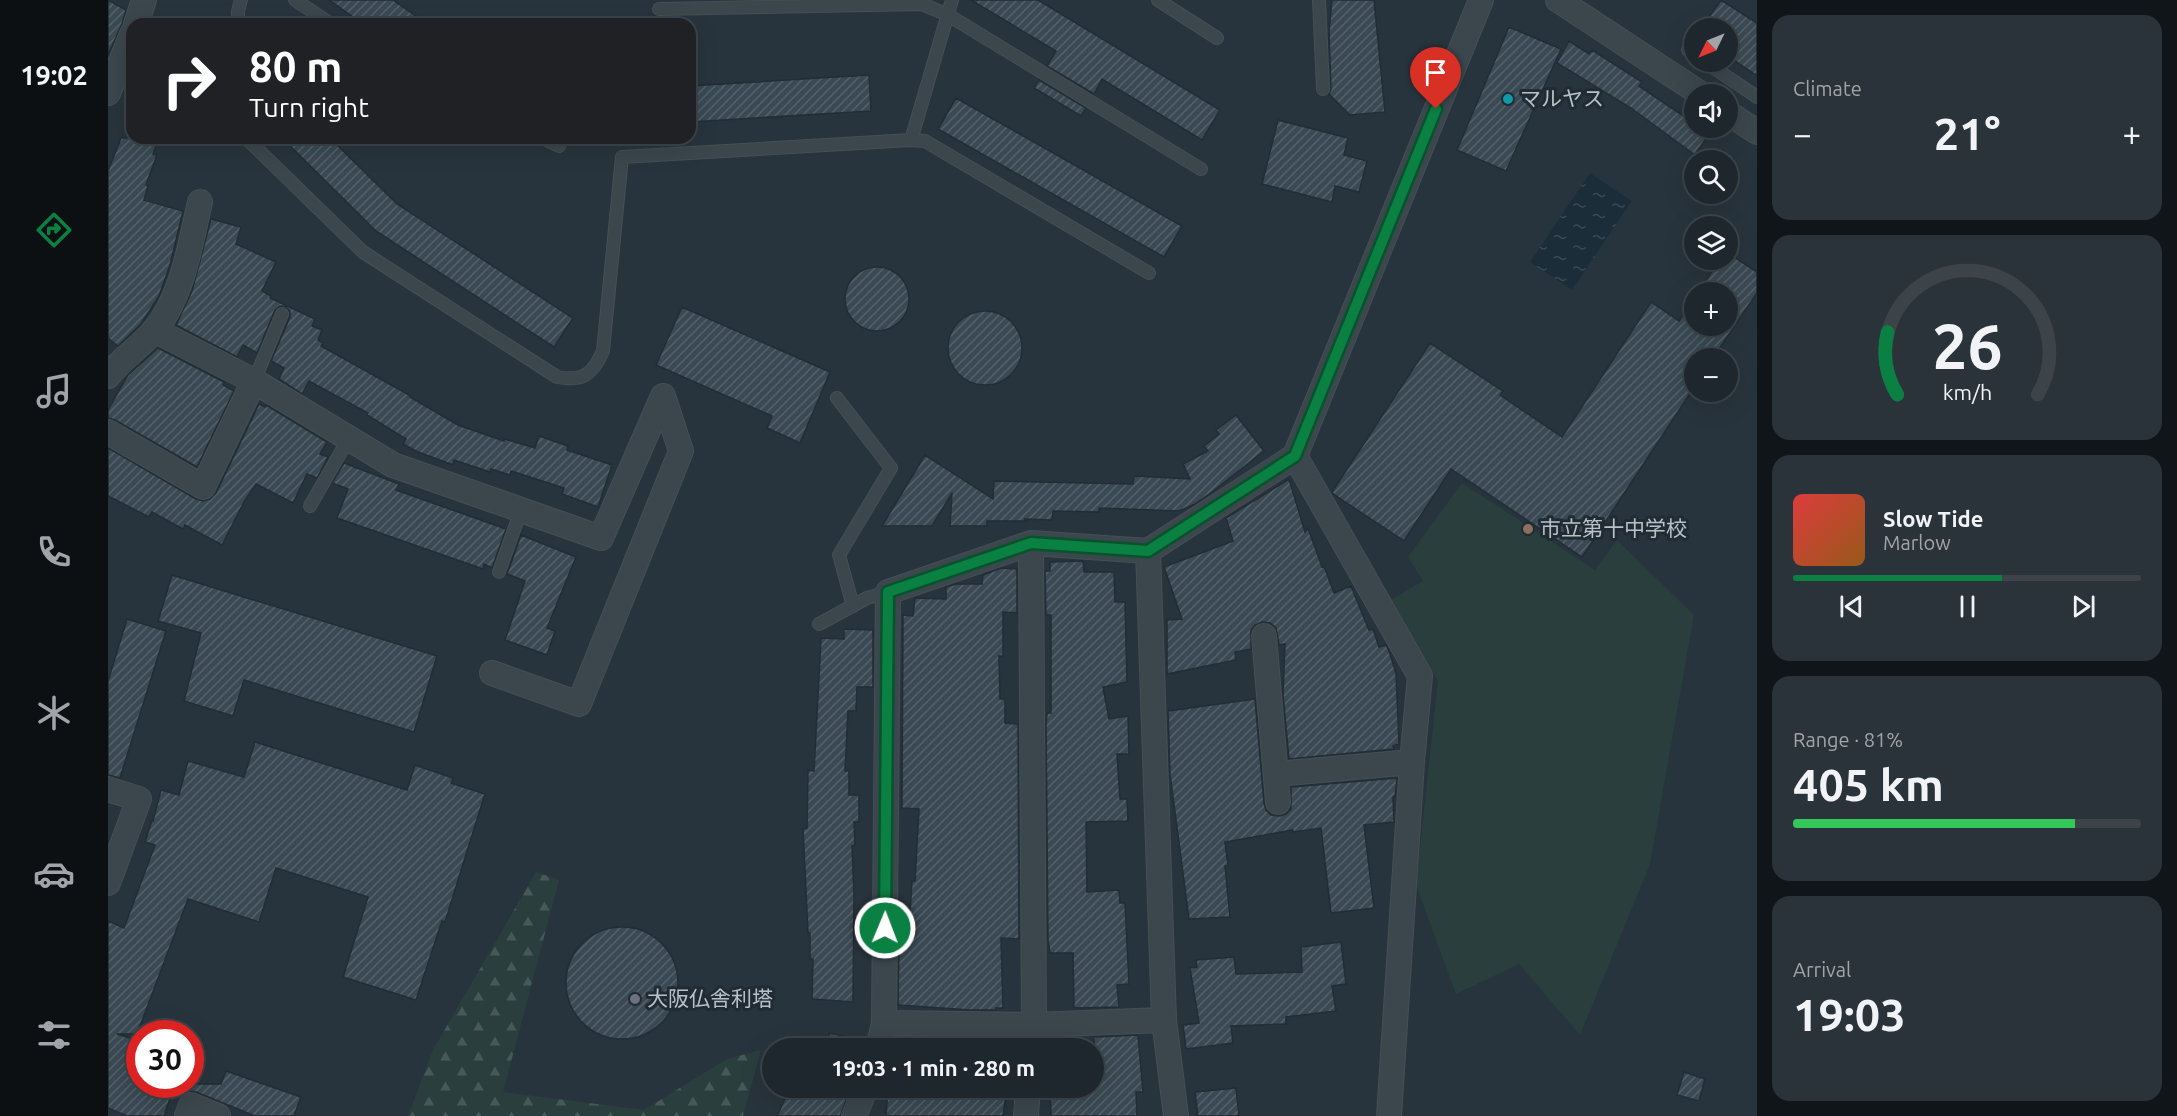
<!DOCTYPE html>
<html lang="en">
<head>
<meta charset="utf-8">
<style>
	:root { --surface:#1e272e; --page:#2b333a; --text:#f1f3f6; --muted:#a1a5aa; --line:#3c444a; --accent:#0b8043 }
	body { margin:0; font-family:Ubuntu,"Noto Sans JP",sans-serif; background:var(--page); color:var(--text); height:100vh; display:flex; flex-direction:column; font-size:22px; white-space:nowrap }
	* { box-sizing:border-box; margin:0 }
	p { font-size:20px; color:var(--muted) }
	.icon { flex:none; width:33px; height:33px; fill:none; stroke:currentColor; stroke-width:2; stroke-linecap:round; stroke-linejoin:round }
	.map { position:relative; flex:1; overflow:hidden }
	.side { display:flex; flex-direction:column; gap:15px; padding:15px; background:#101519; width:420px }
	.side>* { flex:none }
	.guide { position:absolute; left:18px; top:18px; width:570px; height:126px; border-radius:18px; box-shadow:0 6px 24px #0002,0 0 0 2px var(--line); background:#202124; color:#fff; overflow:hidden }
	.needle { width:39px; rotate:227deg }
	.tools { position:absolute; left:1576px; top:18px; display:grid; gap:12px }
	.tools a { display:grid; place-items:center; width:54px; height:54px; border-radius:50%; background:var(--surface); box-shadow:0 6px 24px #0002,0 0 0 2px var(--line); font-size:30px }
	.speed { position:absolute; left:18px; top:1020px; display:flex; gap:12px; font-size:30px; font-weight:700; text-align:center }
	.speed>* { display:grid; place-content:center; width:78px; height:78px; border-radius:50%; background:var(--surface); box-shadow:0 6px 24px #0002,0 0 0 2px var(--line); line-height:1 }
	.speed .limit { border:9px solid #d22; background:#fff; color:#111 }
	.pin { position:absolute; display:grid; place-items:center; width:51px; height:51px; color:#fff; margin:-62px -26px; border-radius:50% 50% 50% 0; rotate:-45deg; box-shadow:0 0 6px #0007 }
	.pin .icon { rotate:45deg }
	.me { position:absolute; width:66px; margin:-33px; rotate:1deg; stroke-linejoin:round; filter:drop-shadow(0 0 4px #0008) }
	.turn { display:flex; align-items:center; gap:21px; height:126px; padding:0 24px; font-size:27px }
	.turn .icon { width:78px; height:78px; stroke-width:2.5 }
	.turn b { display:block; font-size:42px; line-height:51px }
	.big { font-size:45px; font-weight:600; line-height:1.1 }
	.side .tile { flex:1; display:flex; flex-direction:column; justify-content:center; gap:9px; min-width:0; padding:0 21px; border-radius:18px; background:var(--page) }
	.side .dial { align-items:center; gap:0 }
	.dial svg { height:156px; overflow:visible; fill:none; stroke:var(--line); stroke-width:7; stroke-linecap:round; text-anchor:middle }
	.dial text { fill:var(--text); stroke:none }
	.song { display:flex; align-items:center; gap:18px }
	.cover { width:72px; height:72px; border-radius:9px; background:linear-gradient(135deg,hsl(0 70% 55%),hsl(30 70% 35%)) }
	.played { height:6px; border-radius:3px; background:linear-gradient(90deg,var(--accent) 60%,var(--line) 60%) }
	.keys { display:flex; justify-content:space-around; direction:ltr }
	.heat { display:flex; justify-content:space-between; align-items:center; font-size:33px; direction:ltr }
	.charge { height:9px; border-radius:4px; background:linear-gradient(90deg,#34c759 81%,var(--line) 0) }
	.trip { position:absolute; left:654px; top:1038px; width:342px; height:60px; border-radius:30px; background:var(--surface); box-shadow:0 6px 24px #0002,0 0 0 2px var(--line); font-weight:600; line-height:60px; text-align:center }
	main { display:flex; flex:1; min-height:0 }
	.dock { display:flex; flex-direction:column; width:108px; justify-content:space-around; align-items:center; background:#0c1012; color:var(--muted) }
	.dock .icon { width:42px; height:42px }
	.dock .on { color:var(--accent) }
	.dock b { font-size:27px; color:var(--text) }
	.map>svg:first-child { display:block }
</style>
</head>
<body>
<main>
<nav class="dock">
<b>19:02</b>
<svg class="icon on" aria-label="directions" viewBox="0 0 24 24"><path d="M12 3l9 9-9 9-9-9zM9 14v-3h6M13 9l2 2-2 2"/></svg>
<svg class="icon" aria-label="music" viewBox="0 0 24 24"><path d="M9 18V5l10-2v13"/><circle cx="6" cy="18" r="3"/><circle cx="16" cy="16" r="3"/></svg>
<svg class="icon" aria-label="phone" viewBox="0 0 24 24"><path d="M5 4h4l2 5-3 2q2 4 5 5l2-3 5 2v4C11 20 4 13 5 4z"/></svg>
<svg class="icon" aria-label="climate" viewBox="0 0 24 24"><path d="M12 3v18M4 7l16 10M4 17L20 7"/></svg>
<svg class="icon" aria-label="car" viewBox="0 0 24 24"><path d="M5 17H2v-5l4-1 3-4h7l3 4 3 1v5h-3M9 17h6M6 11h13"/><circle cx="7" cy="17" r="2"/><circle cx="17" cy="17" r="2"/></svg>
<svg class="icon" aria-label="filters" viewBox="0 0 24 24"><path d="M4 7h16M4 17h16"/><circle cx="9" cy="7" r="2"/><circle cx="15" cy="17" r="2"/></svg>
</nav>
<div class="map">
<svg width="1649" height="1116" viewBox="0 0 1649 1116">
	<defs>
		<pattern id="forest-firs" width="22" height="20" patternUnits="userSpaceOnUse" patternTransform="scale(1.5)"><rect width="22" height="20" fill="#2a3e3d"/><path d="M5 1l3.5 6h-7zM16 11l3.5 6h-7z" fill="#475858"/></pattern>
		<pattern id="water-ripples" width="26" height="14" patternUnits="userSpaceOnUse" patternTransform="scale(1.5)"><rect width="26" height="14" fill="#1c2d3a"/><path d="M2 4q2-2 4 0t4 0M15 11q2-2 4 0t4 0" fill="none" stroke="#3b4a55"/></pattern>
		<pattern id="building-hatch" width="6" height="6" patternUnits="userSpaceOnUse" patternTransform="scale(1.5)"><rect width="6" height="6" fill="#3a4953"/><path d="M-1 1l2-2M0 6l6-6M5 7l2-2" fill="none" stroke="#54616a"/></pattern>
	</defs>
	<rect width="100%" height="100%" fill="#28343d"/>
	<path fill="url(#forest-firs)" d="M428 872 451 880 395 1092 536 1110 619 1059 653 1050 635 1116H300L325 1050Z"/>
	<path fill="#2a3e3d" d="M1354 483 1487 570 1509 540 1586 615 1542 864 1472 1035 1411 964 1348 994 1308 885 1330 681 1282 600 1315 581 1300 557Z"/>
	<path fill="url(#water-ripples)" d="M1482 173 1524 201 1464 290 1422 262Z"/>
	<path fill="url(#building-hatch)" stroke="#222d35" stroke-width="1.5" d="M0 0 18 10 14 24 0 55Z
		M221 0H285L319 24H255Z
		M863 0H930L1112 110 1094 140 994 79 986 94 939 66 948 51Z
		M1224 0H1266L1277 112 1242 115 1221 94 1223 89 1221 32Z
		M1613 0 1649 23V76L1620 56V28H1593Z
		M1401 27 1453 49 1398 171 1349 150Z
		M1461 41 1481 54 1484 50 1534 82 1531 86 1587 124V128H1605L1587 155 1523 108 1449 63Z
		M761 75 763 111 582 122V86Z
		M931 80 978 108 973 116 926 88Z
		M848 98 1074 226 1056 257 830 129Z
		M1170 120 1240 138 1236 155 1259 161 1251 192 1227 186 1224 202 1154 184Z
		M13 138H51L45 154 49 155 38 185 40 186 36 200 75 211 62 265 51 296 33 324 10 346 0 338V171Z
		M174 138H222L289 204 465 318 446 347 268 231Z
		M103 219 133 227 128 244 168 262 154 291 163 296 162 298 207 319 204 326 214 330 210 340 215 343 213 346 303 396 302 397 350 425 396 441 397 439 427 448 431 436 460 446 459 450 504 465 490 507 454 494 456 488 403 471 402 475 383 469 382 472 346 460 345 465 310 452 295 444 298 439 259 415 260 413 201 381 194 394 171 379 176 368 163 361 182 317V312L178 307 172 306 167 310 149 353 135 345 129 357 68 325 84 291Z
		M1620 253 1649 272V293L1605 358H1587V386L1474 557 1343 469 1296 541 1225 494 1224 492 1322 343 1395 391 1392 395 1454 437 1543 302 1571 321 1587 297V326H1620V292H1590L1612 260H1620Z
		M737 299a32 32 0 1 1 64 0a32 32 0 1 1-64 0Z
		M574 307 722 372 692 443 659 428 664 416 548 365Z
		M840 348a37 37 0 1 1 74 0a37 37 0 1 1-74 0Z
		M50 348 116 382 115 385 126 391 89 467 7 420 0 418V410L20 375Z
		M151 404 157 407 158 405 219 442 212 454 220 457 209 478 199 474 185 503 148 484 136 502 114 545 77 525 75 529 44 512 41 517 0 496V448L88 499 95 501 102 499 108 493Z
		M1128 415 1156 451 1104 492 1087 504 1071 511 991 508V512L945 511 944 520 916 519 920 521H879V526H842L844 493 824 526H774L817 455 885 499 886 481 1025 484 1026 476 1082 479 1075 464 1100 451 1096 446 1111 434 1108 430Z
		M236 463 291 484 288 490 398 529 384 568 376 564 375 569 229 518 240 489 224 483Z
		M1181 479 1197 532 1200 528 1214 567 1216 566 1226 593 1243 586 1261 630 1265 629 1271 647 1278 645 1281 651 1288 673 1291 744 1285 746 1286 749 1181 759 1175 695 1177 644 1171 645 1168 628 1162 623 1154 622 1147 625 1143 630V649L1127 652 1128 660 1059 674V620L1074 619 1056 567 1125 541 1118 518Z
		M413 535 468 557 439 628 447 631 439 655 397 640 417 581 399 574Z
		M975 561 976 572H1006L1007 602H1017L1019 682 995 687 1001 719 1020 716 1021 754H1009L1012 799H1019L1020 821 978 822 979 892 1011 890 1012 903H1017L1021 984 1009 985 1011 1007 966 1008 965 953H942L940 940 938 725 939 713H943V615H938L937 571H942V562Z
		M893 568 909 569V613L895 612V656H891L892 699H897V723L910 724 911 939 893 938 895 1008H888V1010H862L790 1005 791 941H793L795 912H802L804 881H807L811 809 794 808 795 615 805 616 807 598 838 599V587L848 584H874L875 575Z
		M64 575 329 656 306 732 136 680 125 716 76 701 93 633 50 621Z
		M19 619 58 631 12 778 0 775V681Z
		M736 629 765 630V687H749L748 711H740L737 771H741V795H751V822H746L747 845 744 846 746 895 745 1002 704 999 705 959H702V933H700L695 829 699 828 700 770 706 771 713 638 736 639Z
		M1147 699 1156 803 1158 810 1163 815 1172 816 1178 814 1183 809V787L1289 778 1287 797H1285L1286 822 1256 825 1266 908 1223 913 1213 828 1185 832V830L1117 842 1120 866H1117L1122 917 1081 919 1062 774 1060 711Z
		M147 742 299 790 307 765 345 778 343 783 377 794 337 922 334 921 308 1000 235 977 260 897 168 868 151 922 80 899 29 1034H9L32 1041V1084H67L56 1116H19L0 1108V921L16 928 47 845 37 842 44 820 45 821 53 790 71 795 80 761 136 777Z
		M458 983a56 56 0 1 1 112 0a56 56 0 1 1-112 0Z
		M1233 942 1238 984 1224 986 1228 1011 1178 1017V1024L1123 1026 1125 1043 1078 1049 1075 1025 1091 1023 1082 968 1089 967 1088 960 1126 957 1128 974 1194 972 1193 947Z
		M721 1033 744 1038V1048H721Z
		M1030 1035 1035 1092H1028L1029 1116H943L942 1088H986V1037Z
		M861 1038 886 1039 885 1048H860Z
		M118 1071 193 1097 186 1116H147L88 1092 80 1091 68 1087V1084H113Z
		M1576 1072 1597 1079 1591 1101 1569 1095Z
		M682 1088H743L732 1116H669Z
		M780 1088H899L895 1116H778Z
		M1128 1088 1131 1116H1090L1087 1092Z"/>
	<g fill="none" stroke-linecap="round" stroke-linejoin="round">
		<defs>
			<path id="service" d="M187 0 223 24
				M1050 0 1109 38
				M1211 0 1215 89
				M551 9 814 4 840 15 1093 169
				M130 24V11L133 0
				M1580 50 1587 55
				M1597 62 1649 97
				M138 138 255 252 449 377C475 382 485 374 495 351L514 157 803 140 817 141 1041 273
				M435 138 451 146
				M803 140 844 0
				M146 381 174 314
				M729 398 783 468 731 555 745 606
				M202 506 241 438
				M391 572 413 510
				M711 624 759 598 780 592"/>
			<path id="minor" d="M1450 0 1593 94
				M28 24 36 0
				M0 93 24 34
				M1620 113 1649 132
				M46 330 146 381 285 465 493 538 555 396
				M0 376C13 359 32 347 46 331 75 296 82 245 92 202
				M0 432 95 487 146 381
				M1187 456 1312 676 1304 762 1281 1116
				M923 543 926 1025 924 1048
				M1040 551 1056 1020 1068 1116
				M1156 636 1170 802
				M384 673 471 704 573 451 555 396
				M1168 774 1304 762
				M0 789 31 799 0 883
				M776 1023 926 1025 1056 1020
				M770 1048 776 1023 780 592 923 543 1040 551 1187 456 1373 0
				M79 1116 83 1105 110 1116
				M746 1116 758 1088
				M918 1116 920 1088"/>
		</defs>
		<use href="#service" stroke="#454f56" stroke-width="14"/>
		<use href="#minor" stroke="#454f56" stroke-width="26"/>
		<use href="#service" stroke="#3b464d" stroke-width="12"/>
		<use href="#minor" stroke="#3b464d" stroke-width="24"/>
	</g>
	<g fill="none" stroke-linecap="round" stroke-linejoin="round">
		<defs>
			<path id="route" d="M777 928 780 592 923 543 1040 551 1187 456 1328 109"/>
		</defs>
		<use href="#route" stroke="#07532c" stroke-width="15"/>
		<use href="#route" stroke="#0b8043" stroke-width="10"/>
	</g>
	<circle fill="#0f9aa8" stroke="#202b33" stroke-width="2" cx="1400" cy="99" r="6"/>
	<circle fill="#8d6e63" stroke="#202b33" stroke-width="2" cx="1420" cy="529" r="6"/>
	<circle fill="#6b7280" stroke="#202b33" stroke-width="2" cx="527" cy="999" r="6"/>
	<g text-anchor="middle" stroke-width="6" stroke-linejoin="round" paint-order="stroke">
		<g font-size="21" fill="#b8c1c8" stroke="#202b33" text-anchor="start">
			<text x="1412" y="106">マルヤス</text>
			<text x="1432" y="536">市立第十中学校</text>
			<text x="539" y="1006">大阪仏舎利塔</text>
		</g>
	</g>
</svg>
<div class="tools">
<a><svg class="needle" viewBox="-14 -14 28 28"><path d="M0-13l5 13h-10z" fill="#e53935"/><path d="M0 13l5-13h-10z" fill="#a1a5aa"/></svg></a>
<a><svg class="icon" aria-label="sound" viewBox="0 0 24 24"><path d="M4 9h4l5-4v14l-5-4H4zM17 9q2 3 0 6"/></svg></a>
<a><svg class="icon" aria-label="search" viewBox="0 0 24 24"><circle cx="10" cy="10" r="6"/><path d="M15 15l6 6"/></svg></a>
<a><svg class="icon" aria-label="layers" viewBox="0 0 24 24"><path d="M12 4l9 5-9 5-9-5zM3 14l9 5 9-5"/></svg></a>
<a>+</a>
<a>−</a>
</div>
<div class="speed"><div class="limit">30</div></div>
<div class="pin" style="left:1328px;top:109px;background:#d93025"><svg class="icon" aria-label="arrive" viewBox="0 0 24 24"><path d="M6 21V4h12l-3 4 3 4H6"/></svg></div>
<svg class="me" style="left:777px;top:928px" viewBox="-20 -20 40 40"><circle r="17" fill="#0b8043" stroke="#fff" stroke-width="3"/><path d="M0-11L8 9 0 5-8 9z" fill="#fff"/></svg>
<div class="trip">19:03 · 1 min · 280 m</div>
<div class="guide">
<div class="turn"><svg class="icon" aria-label="right" viewBox="0 0 24 24"><path d="M7 20v-9h11M14 6l5 5-5 5"/></svg><div><b>80 m</b>Turn right</div></div>
</div>
</div>
<section class="side">
<div class="tile"><p>Climate</p>
<div class="heat"><a>−</a><b class="big">21°</b><a>+</a></div>
</div>
<div class="tile dial"><svg viewBox="0 0 100 80">
<path d="M14 69A42 42 0 1 1 86 69"/>
<path d="M14 69A42 42 0 0 1 9 37" stroke="#0b8043"/>
<text x="50" y="56" font-size="32" font-weight="700">26</text>
<text x="50" y="72" font-size="11">km/h</text>
</svg></div>
<div class="tile">
<div class="song"><i class="cover"></i><div><b>Slow Tide</b><p>Marlow</p></div></div>
<div class="played"></div>
<div class="keys"><svg class="icon" aria-label="previous" viewBox="0 0 24 24"><path d="M18 5L8 12l10 7zM5 5v14"/></svg><svg class="icon" aria-label="pause" viewBox="0 0 24 24"><path d="M8 5v14M16 5v14"/></svg><svg class="icon" aria-label="next" viewBox="0 0 24 24"><path d="M6 5l10 7-10 7zM19 5v14"/></svg></div>
</div>
<div class="tile"><p>Range · 81%</p><b class="big">405 km</b><div class="charge"></div></div>
<div class="tile"><p>Arrival</p><b class="big">19:03</b></div>
</section>
</main>
</body>
</html>
